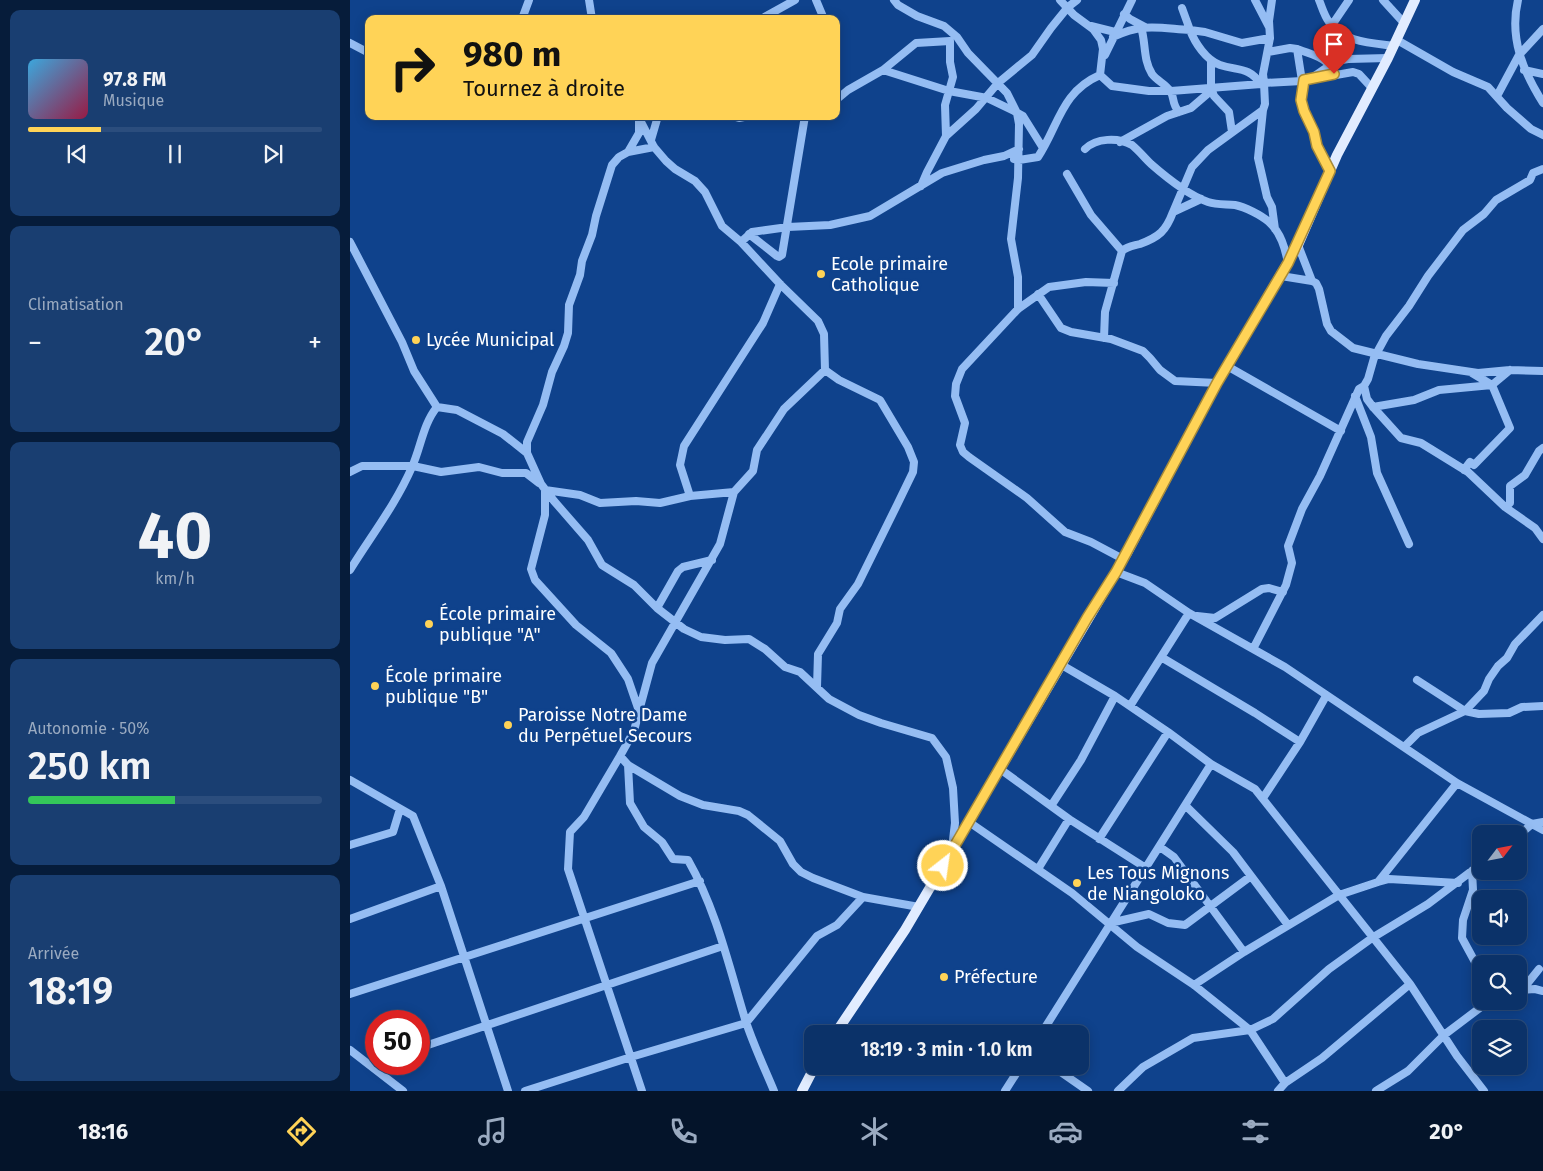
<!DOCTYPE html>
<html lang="fr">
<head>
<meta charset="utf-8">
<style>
	:root { --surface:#0b3269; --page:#193e71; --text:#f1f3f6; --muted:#9aaac0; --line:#2b4d7d; --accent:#ffd357 }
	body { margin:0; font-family:"Fira Sans",sans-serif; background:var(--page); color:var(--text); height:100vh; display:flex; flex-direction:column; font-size:19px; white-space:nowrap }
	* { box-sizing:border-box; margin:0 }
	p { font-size:16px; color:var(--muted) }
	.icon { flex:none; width:28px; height:28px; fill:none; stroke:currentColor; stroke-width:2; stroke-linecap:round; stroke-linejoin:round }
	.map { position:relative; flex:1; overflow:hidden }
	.panel { display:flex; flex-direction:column; gap:10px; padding:10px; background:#061c3a; width:350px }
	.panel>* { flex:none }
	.banner { position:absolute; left:15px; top:15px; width:475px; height:105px; border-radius:10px; box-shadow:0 2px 12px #0003,0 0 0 1px var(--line); background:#ffd357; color:#111; overflow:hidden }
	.needle { width:32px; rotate:58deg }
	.tools { position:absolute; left:1122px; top:825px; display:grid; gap:10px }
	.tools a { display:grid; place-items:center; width:55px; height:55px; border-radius:10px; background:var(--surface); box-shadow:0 2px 12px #0003,0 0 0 1px var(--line); font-size:25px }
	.speed { position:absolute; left:15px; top:1010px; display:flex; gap:10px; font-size:25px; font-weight:700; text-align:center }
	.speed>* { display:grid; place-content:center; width:65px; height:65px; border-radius:50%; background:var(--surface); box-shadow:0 2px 12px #0003,0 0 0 1px var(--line); line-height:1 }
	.speed .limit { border:8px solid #d22; background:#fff; color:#111 }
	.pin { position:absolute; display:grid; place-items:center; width:42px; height:42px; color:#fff; margin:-51px -21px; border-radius:50% 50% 50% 0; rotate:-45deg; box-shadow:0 0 5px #0007 }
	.pin .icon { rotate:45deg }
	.me { position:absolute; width:55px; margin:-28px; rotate:30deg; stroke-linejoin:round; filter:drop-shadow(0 0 4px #0008) }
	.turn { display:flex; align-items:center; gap:18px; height:105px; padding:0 15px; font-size:22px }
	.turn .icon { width:65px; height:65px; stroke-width:2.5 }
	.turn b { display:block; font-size:35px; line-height:42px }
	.big { font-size:38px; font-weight:600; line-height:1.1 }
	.panel .tile { flex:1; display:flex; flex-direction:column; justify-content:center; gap:8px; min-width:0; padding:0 18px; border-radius:10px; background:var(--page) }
	.panel .dial { align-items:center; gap:0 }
	.dial b { font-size:65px; line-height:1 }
	.song { display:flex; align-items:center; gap:15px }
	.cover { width:60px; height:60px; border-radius:8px; background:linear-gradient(135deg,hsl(200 70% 55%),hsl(340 70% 35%)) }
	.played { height:5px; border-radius:2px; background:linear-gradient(90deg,var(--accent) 25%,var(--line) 25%) }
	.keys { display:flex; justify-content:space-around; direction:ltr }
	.heat { display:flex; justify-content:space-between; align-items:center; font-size:28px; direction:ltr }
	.charge { height:8px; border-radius:4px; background:linear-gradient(90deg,#34c759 50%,var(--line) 0) }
	.trip { position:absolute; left:454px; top:1025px; width:285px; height:50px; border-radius:10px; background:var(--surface); box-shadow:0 2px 12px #0003,0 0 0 1px var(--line); font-weight:600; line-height:50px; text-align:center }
	.tabs { display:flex; height:80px; justify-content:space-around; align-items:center; background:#04142a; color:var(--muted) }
	.tabs .icon { width:35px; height:35px }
	.tabs .selected { color:var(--accent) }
	.tabs b { font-size:22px; color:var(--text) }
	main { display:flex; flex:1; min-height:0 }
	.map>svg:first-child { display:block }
</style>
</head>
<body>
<main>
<section class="panel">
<div class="tile">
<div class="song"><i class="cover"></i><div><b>97.8 FM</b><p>Musique</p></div></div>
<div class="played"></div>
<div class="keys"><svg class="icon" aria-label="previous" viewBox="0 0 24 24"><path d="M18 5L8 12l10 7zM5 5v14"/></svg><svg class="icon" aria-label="pause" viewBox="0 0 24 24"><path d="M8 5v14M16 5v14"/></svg><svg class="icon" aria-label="next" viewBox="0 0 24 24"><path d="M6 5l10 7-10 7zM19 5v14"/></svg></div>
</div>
<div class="tile"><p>Climatisation</p>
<div class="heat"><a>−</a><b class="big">20°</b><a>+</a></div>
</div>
<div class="tile dial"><b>40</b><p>km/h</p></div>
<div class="tile"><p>Autonomie · 50%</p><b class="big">250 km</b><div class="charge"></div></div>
<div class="tile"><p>Arrivée</p><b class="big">18:19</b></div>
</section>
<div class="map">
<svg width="1193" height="1091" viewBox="0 0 1193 1091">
	<rect width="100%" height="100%" fill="#0f428c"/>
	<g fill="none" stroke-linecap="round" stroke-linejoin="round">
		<path stroke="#95bdf3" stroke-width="8" d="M239 0 242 19
			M466 0 474 19
			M544 0 548 5 567 16 594 26 607 37 618 53 657 93 667 113 669 124 668 178 661 239 668 277V309
			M905 0 919 27
			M922 0 919 21 920 38 913 74 914 83 952 81 1003 72 1009 74 1022 88
			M969 0C972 7 974 15 979 22 993 42 1021 43 1044 46
			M1033 0 1054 23
			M1168 0C1159 38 1173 71 1193 103
			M832 8 840 30 855 32 892 43 920 38
			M774 14 780 19 795 27
			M172 19 179 0
			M411 19 445 0
			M982 25 999 0
			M741 26 765 32
			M791 27C796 43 793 60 802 74 807 81 816 84 820 91 825 97 821 103 829 112
			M763 37C793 23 808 28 840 30 845 43 856 60 870 65 888 71 898 66 911 84L914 83 915 104 913 110
			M1047 40 1103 72 1138 87 1157 108 1181 129 1193 135
			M0 43 19 53
			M947 49C958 53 975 57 981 68
			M918 52 940 48 947 49 952 81
			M755 55 782 0
			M861 60V88L864 96 879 112 882 132
			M533 70 599 91 637 98 664 111 673 116 693 148
			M1174 70 1193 74
			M750 75 762 86 799 91H821L911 84
			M963 77 986 61 998 59 1038 58
			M953 80 951 100 954 111 964 132 970 153 980 171
			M1147 96 1169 55 1193 29
			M486 100 498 90 533 70 566 43 600 41V62L603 77 595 105 596 136 577 172 571 186
			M288 116 304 147 316 161 325 169 345 181 355 192 372 226 391 242 430 284 468 321 474 334 475 370 434 409 407 450 403 471 384 492 370 544 302 663 289 711
			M335 116H355
			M382 116 389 118 399 116
			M596 136 626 109 648 83 682 55 701 28 718 7 727 0
			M301 140 308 116
			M770 142 817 116 841 108 862 90
			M735 149C746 138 768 137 782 145 788 150 795 158 801 164 817 178 838 195 858 202 867 205 876 204 885 205 895 207 911 215 919 222 931 233 935 248 938 263
			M278 152 289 133V119
			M664 159 669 160 688 157C709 125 711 92 750 75L753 49 751 40 743 29 724 15 710 0
			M717 174 741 215 772 251
			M823 212 842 167 858 150 913 110 908 158 917 197 922 207 925 229
			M399 234 427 256 429 257 432 255 455 116
			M0 242 52 342 64 371 87 407
			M391 242 402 232 438 227 480 225 520 216 592 173 634 160 654 156 669 149
			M948 245 962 281 966 283 969 289 977 324 981 331 1003 348 1068 364 1128 373 1160 370 1193 371
			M931 276 962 281
			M764 283 736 282 699 287 668 309 612 369 606 384 605 396 615 423 610 445 613 452 619 457 677 498 715 532 741 542 773 559
			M688 294 711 328 721 332 761 339 793 351 800 358 810 370 825 381 867 383
			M754 338 755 312 772 251C778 246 783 246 790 244 809 237 816 231 823 212L851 199
			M877 366 991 431
			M1014 386 1017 399 1023 407 1051 438 1071 443 1118 472 1155 507 1185 528 1193 539
			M1005 396 1021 437 1027 473 1059 544
			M1023 407 1064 400 1089 390 1142 385 1160 370
			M177 453V442L193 405 202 372 214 346 218 333 219 305 230 275 232 261 242 235 246 216 262 165 269 157 278 152 304 147
			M1114 470 1120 462 1124 465 1160 428 1142 385 1122 373
			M0 472 12 466H63L91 472 129 467 152 473H176L189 483
			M340 496 330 465 334 446 413 323 430 284
			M1155 507 1160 503V486L1175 475 1189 451 1193 448
			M0 570C21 536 46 504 62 467 71 447 73 424 87 407L107 410 153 434 177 453 191 484 204 501 238 540 252 565 284 585 307 608 334 629 351 637 375 640 399 639 415 649 435 667 450 672 479 699 509 715 531 723 582 738 596 757 603 788 605 823 602 848
			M766 572 795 583 839 613 935 667 1107 783 1193 830
			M307 608 328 571 333 567 362 560
			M847 616 865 618 912 589 919 588 933 592
			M903 649 936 585 942 563 938 546 952 509 970 476 1009 389 1014 386 1018 379 1024 358 1036 336 1059 306 1078 276 1113 230 1134 214 1146 200 1180 180 1183 173 1193 169
			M811 657 905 713 950 742
			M710 664 765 696 818 732 861 764 905 789 1060 984 1107 1056 1134 1091
			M1067 680 1115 711 1129 714 1159 713 1172 707 1193 706
			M467 687 468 654 487 623 490 609 508 584 548 503 563 472 564 462 558 447 530 400 489 380 475 370
			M780 706 839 613
			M1054 747 1068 733 1115 711 1134 691 1139 679 1148 666 1157 658 1165 644 1193 615
			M270 756 278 765 330 796 353 805 389 811 398 815 430 841 443 864 451 872 463 878 513 897 569 907
			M278 765 280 803 294 827 312 842 323 859 338 860C366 909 379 966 395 1019 403 1044 414 1067 424 1091
			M650 769 719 819 796 868
			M0 780 63 816 91 886 158 1091
			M913 798 950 742 976 696
			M701 806 731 760 765 696
			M836 806 883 852 938 925
			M619 822 722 893 787 947 844 985 900 1030 935 1083
			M1169 835 1182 824 1193 822
			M749 839 818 732
			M0 845 43 832 50 809
			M810 847 824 857 894 952
			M688 869 719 819
			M1122 871 1123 890 1113 920 1112 938 1131 973
			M1028 882 1039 879 1108 883
			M0 919 91 886
			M760 923 799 914 818 923 835 925 901 876
			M844 985 894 952 989 895 1028 882 1107 783
			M1169 989 1177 984 1189 969
			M1169 990 1185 989 1193 991
			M0 994 350 881
			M691 1034 861 764
			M69 1048 373 946
			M0 1050 53 1091
			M702 1066 738 1091
			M175 1091 281 1057 396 1023 467 936 487 925 513 897
			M292 1091 218 869 220 832 234 817 270 756 284 731 289 711 278 679 261 653 226 625 185 580 181 569 195 515V490L230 495 250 503 286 501 310 503 340 496 384 492
			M655 1091 671 1066
			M768 1091 793 1067 843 1038 900 1030 923 1019 979 969 1022 938 1078 904 1131 864
			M928 1091 935 1083 972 1058 1060 984
			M1026 1091 1058 1071 1094 1035 1139 1001"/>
		<path stroke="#e1ecff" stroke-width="10" d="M485 1034 555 930 777 553 867 383 948 245 987 155 1038 58 1065 0
			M452 1091 465 1066"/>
	</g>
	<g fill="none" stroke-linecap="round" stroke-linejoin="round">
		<defs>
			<path id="route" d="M593 866 737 618 766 572 867 383 938 263 980 171 967 146 964 132 954 111 951 100 954 80 984 74"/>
		</defs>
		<use href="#route" stroke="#a68939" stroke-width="12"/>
		<use href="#route" stroke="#ffd357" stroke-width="9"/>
	</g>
	<g fill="#ffd357" stroke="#0f428c" stroke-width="2">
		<circle cx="471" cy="274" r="5"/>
		<circle cx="66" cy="340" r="5"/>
		<circle cx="79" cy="624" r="5"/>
		<circle cx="25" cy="686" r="5"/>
		<circle cx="158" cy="725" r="5"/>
		<circle cx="727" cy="883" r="5"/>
		<circle cx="594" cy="977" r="5"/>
	</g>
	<g text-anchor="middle" stroke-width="5" stroke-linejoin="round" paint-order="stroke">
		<g font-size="18" fill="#fff" stroke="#0f428c" text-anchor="start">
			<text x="481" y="270">Ecole primaire<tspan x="481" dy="21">Catholique</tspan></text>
			<text x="76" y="346">Lycée Municipal</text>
			<text x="89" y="620">École primaire<tspan x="89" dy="21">publique "A"</tspan></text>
			<text x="35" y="682">École primaire<tspan x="35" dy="21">publique "B"</tspan></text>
			<text x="168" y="721">Paroisse Notre Dame<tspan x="168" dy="21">du Perpétuel Secours</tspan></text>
			<text x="737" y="879">Les Tous Mignons<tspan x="737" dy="21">de Niangoloko</tspan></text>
			<text x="604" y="983">Préfecture</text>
		</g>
	</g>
</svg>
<div class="tools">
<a><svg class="needle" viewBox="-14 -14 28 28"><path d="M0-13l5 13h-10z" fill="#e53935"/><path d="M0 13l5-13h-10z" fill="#9aaac0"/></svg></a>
<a><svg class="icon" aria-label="sound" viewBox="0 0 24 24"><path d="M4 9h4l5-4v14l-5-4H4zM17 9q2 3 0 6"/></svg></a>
<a><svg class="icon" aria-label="search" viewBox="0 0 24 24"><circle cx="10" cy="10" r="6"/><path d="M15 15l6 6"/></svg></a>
<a><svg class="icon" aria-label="layers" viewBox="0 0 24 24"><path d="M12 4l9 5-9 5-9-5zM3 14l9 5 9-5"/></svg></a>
</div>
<div class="speed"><div class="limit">50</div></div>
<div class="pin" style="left:984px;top:74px;background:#d93025"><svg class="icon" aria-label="arrive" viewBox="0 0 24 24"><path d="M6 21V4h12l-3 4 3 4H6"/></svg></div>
<svg class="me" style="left:593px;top:866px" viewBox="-20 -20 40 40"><circle r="17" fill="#ffd357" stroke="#fff" stroke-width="3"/><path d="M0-11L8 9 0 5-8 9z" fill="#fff"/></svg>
<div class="trip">18:19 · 3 min · 1.0 km</div>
<div class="banner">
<div class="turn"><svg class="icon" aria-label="right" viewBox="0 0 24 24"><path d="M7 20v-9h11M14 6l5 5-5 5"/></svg><div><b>980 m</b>Tournez à droite</div></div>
</div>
</div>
</main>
<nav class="tabs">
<b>18:16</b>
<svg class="icon selected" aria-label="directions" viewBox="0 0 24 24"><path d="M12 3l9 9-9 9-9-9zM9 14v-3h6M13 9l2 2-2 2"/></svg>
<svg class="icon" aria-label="music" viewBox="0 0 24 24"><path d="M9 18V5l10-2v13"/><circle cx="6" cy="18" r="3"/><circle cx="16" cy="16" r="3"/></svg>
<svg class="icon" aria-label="phone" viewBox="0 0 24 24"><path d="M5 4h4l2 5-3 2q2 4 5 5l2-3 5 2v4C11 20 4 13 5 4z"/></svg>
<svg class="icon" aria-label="climate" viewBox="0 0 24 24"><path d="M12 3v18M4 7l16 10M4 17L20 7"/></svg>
<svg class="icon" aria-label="car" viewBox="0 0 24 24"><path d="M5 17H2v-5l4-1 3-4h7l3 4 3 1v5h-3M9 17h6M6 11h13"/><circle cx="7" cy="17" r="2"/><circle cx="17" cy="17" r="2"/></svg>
<svg class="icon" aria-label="filters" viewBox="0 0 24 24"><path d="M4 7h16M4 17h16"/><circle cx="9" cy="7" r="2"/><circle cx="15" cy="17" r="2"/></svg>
<b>20°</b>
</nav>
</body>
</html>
